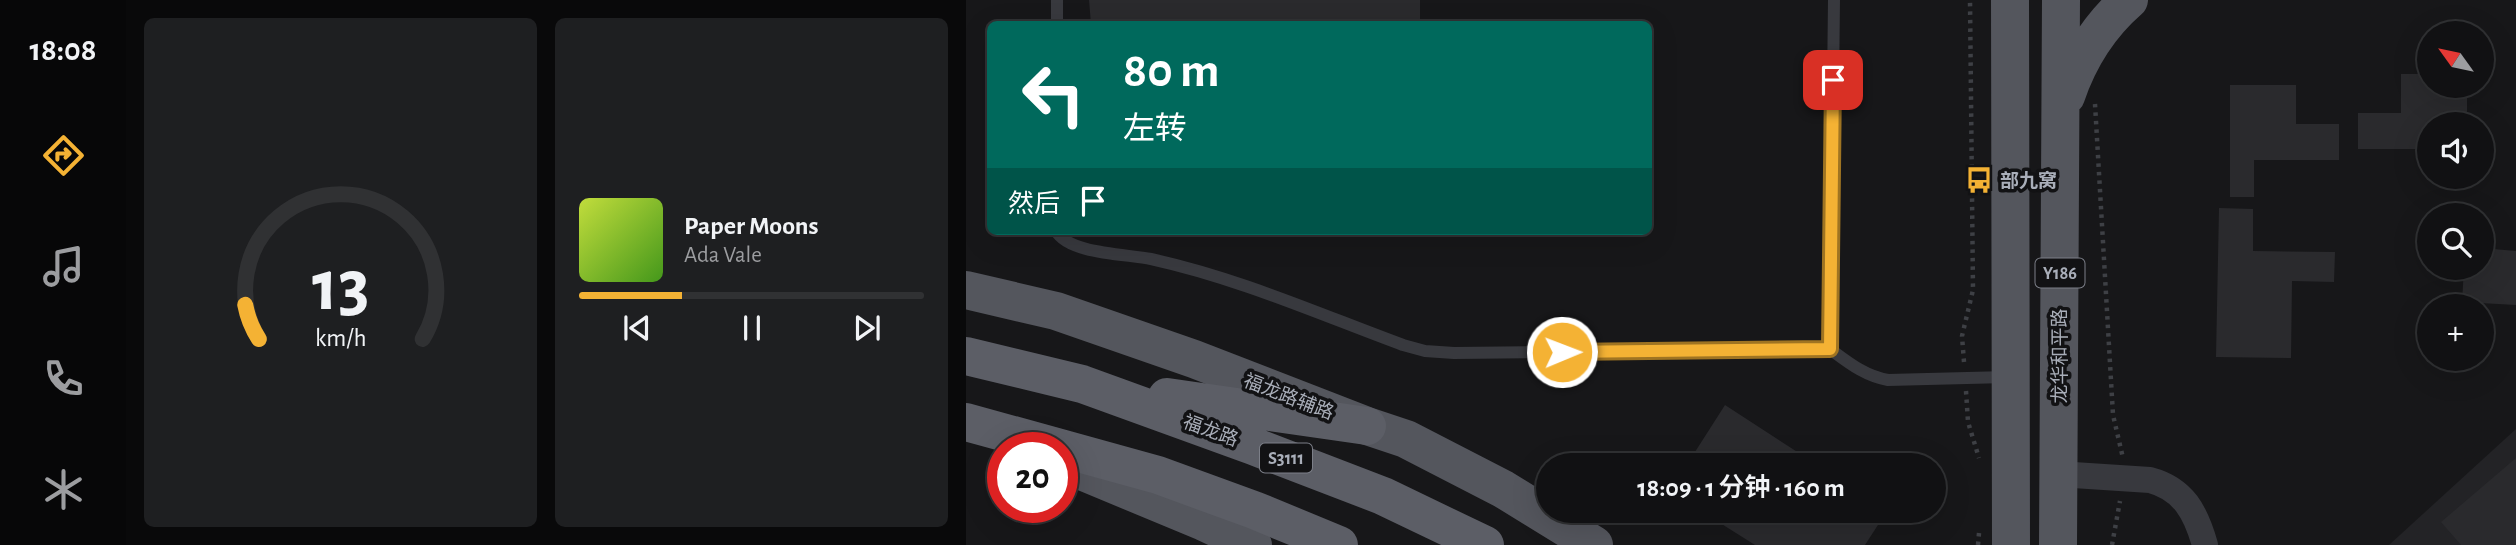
<!DOCTYPE html>
<html lang="zh">
<head>
<meta charset="utf-8">
<style>
	:root { --surface:#111113; --page:#1e1f21; --text:#f1f3f6; --muted:#9c9da0; --line:#303133; --accent:#f4b234 }
	body { margin:0; font-family:"Alegreya Sans","Noto Sans SC",sans-serif; background:var(--page); color:var(--text); height:100vh; display:flex; flex-direction:column; font-size:26px; white-space:nowrap }
	* { box-sizing:border-box; margin:0 }
	p { font-size:23px; color:var(--muted) }
	.icon { flex:none; width:38px; height:38px; fill:none; stroke:currentColor; stroke-width:2; stroke-linecap:round; stroke-linejoin:round }
	.map { position:relative; flex:1; overflow:hidden }
	.drawer { display:flex; flex-direction:column; gap:18px; padding:18px; background:#09090a; width:840px }
	.drawer>* { flex:none }
	.hud { position:absolute; left:21px; top:21px; width:665px; height:214px; border-radius:10px; box-shadow:0 7px 28px #0002,0 0 0 2px var(--line); background:#00695c; color:#fff; overflow:hidden }
	.needle { width:46px; rotate:303deg }
	.controls { position:absolute; left:1451px; top:21px; display:grid; gap:14px }
	.controls a { display:grid; place-items:center; width:77px; height:77px; border-radius:50%; background:var(--surface); box-shadow:0 7px 28px #0002,0 0 0 2px var(--line); font-size:35px }
	.speed { position:absolute; left:21px; top:432px; display:flex; gap:14px; font-size:35px; font-weight:700; text-align:center }
	.speed>* { display:grid; place-content:center; width:91px; height:91px; border-radius:50%; background:var(--surface); box-shadow:0 7px 28px #0002,0 0 0 2px var(--line); line-height:1 }
	.speed .limit { border:10px solid #d22; background:#fff; color:#111 }
	.pin { position:absolute; display:grid; place-items:center; width:60px; height:60px; color:#fff; margin:-30px; border-radius:14px; box-shadow:0 4px 10px #0006 }
	.me { position:absolute; width:77px; margin:-38px; rotate:89deg; stroke-linejoin:round; filter:drop-shadow(0 0 5px #0008) }
	.turn { display:flex; align-items:center; gap:24px; height:147px; padding:0 21px; font-size:32px }
	.turn .icon { width:91px; height:91px; stroke-width:2.5 }
	.turn b { display:block; font-size:49px; line-height:60px }
	.then { display:flex; align-items:center; height:66px; padding:0 21px; background:#0003; gap:14px; font-size:26px }
	.drawer .widget { flex:1; display:flex; flex-direction:column; justify-content:center; gap:10px; min-width:0; padding:0 24px; border-radius:10px; background:var(--page) }
	.drawer .dial { align-items:center; gap:0 }
	.dial svg { height:182px; overflow:visible; fill:none; stroke:var(--line); stroke-width:7; stroke-linecap:round; text-anchor:middle }
	.dial text { fill:var(--text); stroke:none }
	.song { display:flex; align-items:center; gap:21px }
	.cover { width:84px; height:84px; border-radius:10px; background:linear-gradient(135deg,hsl(70 70% 55%),hsl(100 70% 35%)) }
	.played { height:7px; border-radius:4px; background:linear-gradient(90deg,var(--accent) 30%,var(--line) 30%) }
	.keys { display:flex; justify-content:space-around; direction:ltr }
	.drawer .tiles { flex:1; display:grid; gap:18px; grid-template-columns:repeat(2,1fr) }
	.trip { position:absolute; left:570px; top:453px; width:410px; height:70px; border-radius:35px; background:var(--surface); box-shadow:0 7px 28px #0002,0 0 0 2px var(--line); font-weight:600; line-height:70px; text-align:center }
	main { display:flex; flex:1; min-height:0 }
	.menu { display:flex; flex-direction:column; width:126px; justify-content:space-around; align-items:center; background:#070708; color:var(--muted) }
	.menu .icon { width:49px; height:49px }
	.menu .selected { color:var(--accent) }
	.menu b { font-size:32px; color:var(--text) }
	.map>svg:first-child { display:block }
</style>
</head>
<body>
<main>
<nav class="menu">
<b>18:08</b>
<svg class="icon selected" aria-label="directions" viewBox="0 0 24 24"><path d="M12 3l9 9-9 9-9-9zM9 14v-3h6M13 9l2 2-2 2"/></svg>
<svg class="icon" aria-label="music" viewBox="0 0 24 24"><path d="M9 18V5l10-2v13"/><circle cx="6" cy="18" r="3"/><circle cx="16" cy="16" r="3"/></svg>
<svg class="icon" aria-label="phone" viewBox="0 0 24 24"><path d="M5 4h4l2 5-3 2q2 4 5 5l2-3 5 2v4C11 20 4 13 5 4z"/></svg>
<svg class="icon" aria-label="climate" viewBox="0 0 24 24"><path d="M12 3v18M4 7l16 10M4 17L20 7"/></svg>
</nav>
<section class="drawer">
<div class="tiles">
<div class="widget dial"><svg viewBox="0 0 100 80">
<path d="M14 69A42 42 0 1 1 86 69"/>
<path d="M14 69A42 42 0 0 1 8 54" stroke="#f4b234"/>
<text x="50" y="56" font-size="32" font-weight="700">13</text>
<text x="50" y="72" font-size="11">km/h</text>
</svg></div>
<div class="widget">
<div class="song"><i class="cover"></i><div><b>Paper Moons</b><p>Ada Vale</p></div></div>
<div class="played"></div>
<div class="keys"><svg class="icon" aria-label="previous" viewBox="0 0 24 24"><path d="M18 5L8 12l10 7zM5 5v14"/></svg><svg class="icon" aria-label="pause" viewBox="0 0 24 24"><path d="M8 5v14M16 5v14"/></svg><svg class="icon" aria-label="next" viewBox="0 0 24 24"><path d="M6 5l10 7-10 7zM19 5v14"/></svg></div>
</div>
</div>
</section>
<div class="map">
<svg width="1550" height="545" viewBox="0 0 1550 545">
	<rect width="100%" height="100%" fill="#171719"/>
	<path fill="#232326" d="M1550 429V545H1423Z"/>
	<path fill="#2a2a2d" d="M123 0H454V24H125Z
		M1435 74H1463V86H1501V124H1463V149H1392V113H1435Z
		M1264 85H1330V124H1373V160H1288V197H1264Z
		M1477 177H1501V186H1477Z
		M1253 208 1287 209V251L1369 252 1368 282 1326 281 1325 358 1250 357Z
		M1516 248 1550 251V305L1496 302 1498 268H1516Z
		M759 405 853 466H720Z
		M1550 458V545H1495L1475 522Z
		M735 511H921L899 545H789Z"/>
	<g fill="none" stroke-linecap="round" stroke-linejoin="round">
		<path stroke="#3e4045" stroke-width="4.5" stroke-dasharray="3.5 5" stroke-linecap="butt" d="M1129 104 1147 415 1157 458
			M998 362 996 336 1007 290 1004 0
			M1000 391 1002 422 1013 458
			M1012 545 1013 533
			M1146 545 1154 501"/>
		<path stroke="#38393e" stroke-width="12" d="M91 24V0
			M90 231C103 254 160 254 185 259 272 278 353 314 437 345L459 351 488 353 864 349C883 363 899 376 922 380L1041 377
			M864 349 868 0"/>
		<path stroke="#38393e" stroke-width="26" d="M1092 474 1184 480C1218 489 1230 513 1239 545"/>
		<path stroke="#54565d" stroke-width="38" d="M1044 0 1045 545
			M1100 96C1113 58 1133 26 1163 0
			M0 290 90 311 228 359 401 426 440 439 537 489 628 545
			M96 463 238 522 287 545
			M1092 545 1095 0"/>
		<path stroke="#5c5e66" stroke-width="38" d="M0 356 116 384 287 446 417 496 519 545
			M201 397 401 426
			M0 422 192 475 288 510 373 545"/>
	</g>
	<g fill="none" stroke-linecap="round" stroke-linejoin="round">
		<defs>
			<path id="route" d="M596 352 864 349 867 80"/>
		</defs>
		<use href="#route" stroke="#9f7422" stroke-width="18"/>
		<use href="#route" stroke="#f4b234" stroke-width="12"/>
	</g>
	<defs>
		<symbol id="bus-bare" viewBox="-9 -9 18 18"><path d="M-5-6H5V4H4V6H2V4H-2V6H-4V4H-5ZM-3.5-4V0h7V-4ZM-3.5 1.2v1.5H-2V1.2ZM2 1.2v1.5H3.5V1.2Z" fill="#f4b234" stroke="#121214" stroke-width="2.5" paint-order="stroke"/></symbol>
	</defs>
	<g fill-rule="evenodd">
		<use href="#bus-bare" x="994" y="161" width="38" height="38"/>
	</g>
	<g text-anchor="middle" stroke-width="7" stroke-linejoin="round" paint-order="stroke">
		<g fill="#121214" stroke="#7c7f88" stroke-width="2">
			<rect x="1069.5" y="258.5" width="49" height="29" rx="5"/>
			<rect x="294" y="443.5" width="52" height="29" rx="5"/>
		</g>
		<g font-size="18" font-weight="bold" fill="#a9aeb9">
			<text x="1094" y="279">Y186</text>
			<text x="320" y="464">S3111</text>
		</g>
		<g font-size="19" font-weight="bold" fill="#a9aeb9" stroke="#121214" text-anchor="start">
			<text x="1034" y="187">部九窝</text>
		</g>
		<g font-size="19" fill="#a9aeb9" stroke="#121214">
			<text transform="translate(1093 356) rotate(-90)" y="7">龙华和平路</text>
			<text transform="translate(323 396) rotate(21)" y="7">福龙路辅路</text>
			<text transform="translate(245 430) rotate(20)" y="7">福龙路</text>
		</g>
	</g>
</svg>
<div class="controls">
<a><svg class="needle" viewBox="-14 -14 28 28"><path d="M0-13l5 13h-10z" fill="#e53935"/><path d="M0 13l5-13h-10z" fill="#9c9da0"/></svg></a>
<a><svg class="icon" aria-label="sound" viewBox="0 0 24 24"><path d="M4 9h4l5-4v14l-5-4H4zM17 9q2 3 0 6"/></svg></a>
<a><svg class="icon" aria-label="search" viewBox="0 0 24 24"><circle cx="10" cy="10" r="6"/><path d="M15 15l6 6"/></svg></a>
<a>+</a>
</div>
<div class="speed"><div class="limit">20</div></div>
<div class="pin" style="left:867px;top:80px;background:#d93025"><svg class="icon" aria-label="arrive" viewBox="0 0 24 24"><path d="M6 21V4h12l-3 4 3 4H6"/></svg></div>
<svg class="me" style="left:596px;top:352px" viewBox="-20 -20 40 40"><circle r="17" fill="#f4b234" stroke="#fff" stroke-width="3"/><path d="M0-11L8 9 0 5-8 9z" fill="#fff"/></svg>
<div class="trip">18:09 · 1 分钟 · 160 m</div>
<div class="hud">
<div class="turn"><svg class="icon" aria-label="left" viewBox="0 0 24 24"><path d="M17 20v-9H6M10 6l-5 5 5 5"/></svg><div><b>80 m</b>左转</div></div>
<div class="then">然后<svg class="icon" aria-label="arrive" viewBox="0 0 24 24"><path d="M6 21V4h12l-3 4 3 4H6"/></svg></div>
</div>
</div>
</main>
</body>
</html>
